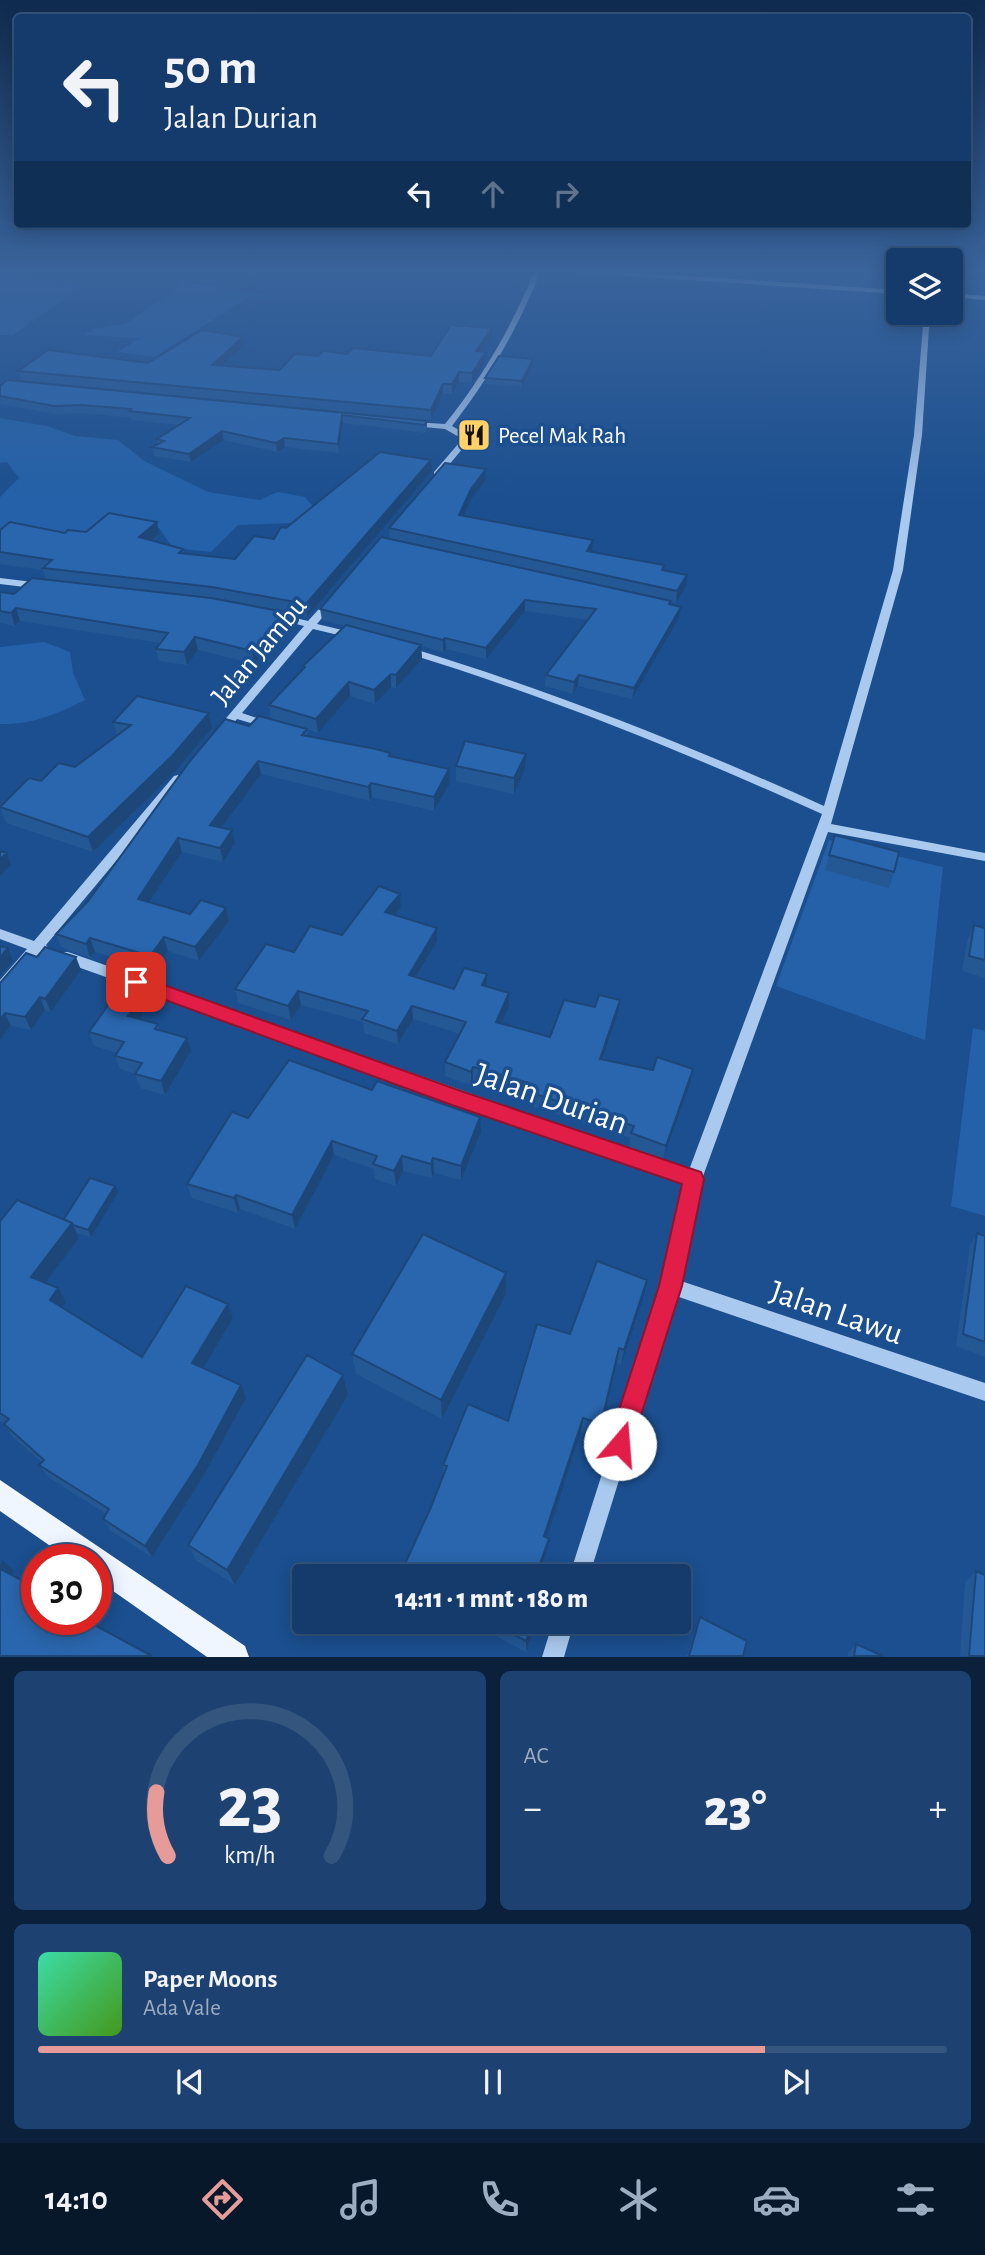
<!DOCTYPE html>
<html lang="id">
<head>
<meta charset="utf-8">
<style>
	:root { --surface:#143b6b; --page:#1d4271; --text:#f1f3f6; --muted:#9dadc1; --line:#33557e; --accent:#e69b98 }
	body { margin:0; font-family:"Alegreya Sans",sans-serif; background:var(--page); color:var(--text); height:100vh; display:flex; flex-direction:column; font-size:26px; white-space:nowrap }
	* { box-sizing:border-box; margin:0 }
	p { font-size:23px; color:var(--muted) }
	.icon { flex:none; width:38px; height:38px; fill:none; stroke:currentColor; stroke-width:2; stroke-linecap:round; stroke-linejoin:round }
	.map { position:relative; height:1657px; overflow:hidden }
	.details { display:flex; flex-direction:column; gap:14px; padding:14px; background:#0b203b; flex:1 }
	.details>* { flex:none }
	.top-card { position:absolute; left:14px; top:14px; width:957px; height:214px; border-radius:7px; box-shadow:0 4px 18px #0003,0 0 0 2px var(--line); background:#143b6b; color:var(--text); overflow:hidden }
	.buttons { position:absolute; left:886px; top:248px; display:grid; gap:14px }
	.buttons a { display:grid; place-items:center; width:77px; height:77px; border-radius:7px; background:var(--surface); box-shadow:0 4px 18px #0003,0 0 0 2px var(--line); font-size:35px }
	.speed { position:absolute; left:21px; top:1544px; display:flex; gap:14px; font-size:35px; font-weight:700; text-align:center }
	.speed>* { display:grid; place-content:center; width:91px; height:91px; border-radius:50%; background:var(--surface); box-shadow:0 4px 18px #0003,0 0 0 2px var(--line); line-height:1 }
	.speed .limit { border:10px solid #d22; background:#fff; color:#111 }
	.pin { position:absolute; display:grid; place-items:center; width:60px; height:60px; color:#fff; margin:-30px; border-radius:14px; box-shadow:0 4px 10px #0006 }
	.me { position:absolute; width:77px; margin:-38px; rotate:18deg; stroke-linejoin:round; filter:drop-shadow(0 0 5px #0008) }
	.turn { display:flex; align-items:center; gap:24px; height:147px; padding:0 35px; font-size:32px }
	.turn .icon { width:91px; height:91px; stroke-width:2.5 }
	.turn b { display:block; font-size:49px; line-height:60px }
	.lanes { display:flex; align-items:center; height:66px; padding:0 35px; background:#0003; justify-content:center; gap:35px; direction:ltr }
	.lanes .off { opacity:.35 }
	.big { font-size:52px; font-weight:800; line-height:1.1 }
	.details .card { flex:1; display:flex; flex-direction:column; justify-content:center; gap:10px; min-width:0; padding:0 24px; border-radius:10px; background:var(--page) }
	.details .dial { align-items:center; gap:0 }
	.dial svg { height:182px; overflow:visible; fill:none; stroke:var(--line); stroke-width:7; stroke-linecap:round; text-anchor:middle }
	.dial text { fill:var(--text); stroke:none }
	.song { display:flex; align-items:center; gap:21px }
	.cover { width:84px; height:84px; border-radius:10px; background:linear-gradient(135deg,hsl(160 70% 55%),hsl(100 70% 35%)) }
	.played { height:7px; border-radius:4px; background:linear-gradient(90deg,var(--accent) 80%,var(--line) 80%) }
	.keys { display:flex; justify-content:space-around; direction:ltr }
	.heat { display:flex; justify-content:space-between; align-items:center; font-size:38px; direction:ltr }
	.details .tiles { flex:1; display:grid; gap:14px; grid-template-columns:1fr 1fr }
	.card:last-child { grid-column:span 2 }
	.trip { position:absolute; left:292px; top:1564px; width:399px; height:70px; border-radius:7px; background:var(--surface); box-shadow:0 4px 18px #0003,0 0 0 2px var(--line); font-weight:800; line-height:70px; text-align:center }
	.menu { display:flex; height:112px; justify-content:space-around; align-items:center; background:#08182b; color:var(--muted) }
	.menu .icon { width:49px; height:49px }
	.menu .selected { color:var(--accent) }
	.menu b { font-size:32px; color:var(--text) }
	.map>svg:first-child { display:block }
</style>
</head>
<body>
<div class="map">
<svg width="985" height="1657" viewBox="0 0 985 1657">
	<rect width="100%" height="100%" fill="#1b4f8f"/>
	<path fill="#2461a8" d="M0 275 85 284 13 335H0Z
		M185 282 269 296 277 300 249 297 154 357 118 352 140 338 84 335 93 329 125 324Z
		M0 418 47 426 75 436 118 440 144 461 208 492 260 500 278 492 305 497 317 511 291 523 238 525 211 552 173 548 159 528 109 527 70 535 0 538V497L19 478 7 462 0 463Z
		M44 642 70 652 73 673 85 700C57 714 32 725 0 724V647Z
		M829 840 943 867 925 1040 776 986Z
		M973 1028 985 1031V1216L951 1206Z"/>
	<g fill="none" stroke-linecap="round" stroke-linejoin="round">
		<path fill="#a9c9ee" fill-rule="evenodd" d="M535 270H541C519 327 489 378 452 426L466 434 467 443 440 476H434V472L459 443V437L445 429 413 426 409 424 413 422 445 424C483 377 512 326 535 270Z
			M567 270H597L898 290V294L570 272Z
			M950 293 985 296V300L950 297Z
			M924 313H930L922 435 903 570 831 824 985 853V861L828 832 702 1179 681 1281 985 1383V1401L676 1296 589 1577H569L662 1286 685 1183 58 960 56 956 58 952H68L689 1170 822 814C685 752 547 696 403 652L402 650 407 647 411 648C552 691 689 745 824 806L893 570 914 435Z
			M0 578 41 583 46 586 41 589 0 584Z
			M331 598 336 601 317 624 359 634V638L355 639 313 629 242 713 272 723 274 725 272 727 268 728 237 719 225 733H217L215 731 217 729 304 626 272 618V614L275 613 308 621 328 599Z
			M178 775 184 779 182 782 46 945 49 949 47 953H39L5 994 0 996V980L27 949 0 939V929L34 941 174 776Z
			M553 1622H574L564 1657H542Z"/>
		<path fill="#f0f6ff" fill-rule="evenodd" d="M0 1480 245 1646 249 1657H207L96 1579V1559H69L0 1511Z"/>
	</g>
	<path fill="#245895" d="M492 337 482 352H486V361L472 383 459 382 452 394 443 393 431 420 21 380 18 371 148 363 244 346 223 366 280 370 318 356 347 354 431 356Z
		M533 359V365L522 387 485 384V378Z
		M0 382 1 385 427 421V430L426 433 343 423 339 453 285 447 277 452 224 440 191 462 154 456 152 447 158 444 157 439 179 425 131 420V418L83 413 56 414 0 404Z
		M486 469V480L471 499 464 516 592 552 664 565 663 570 686 586 676 603 390 538 389 528Z
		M432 471 307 617 290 614 292 625 254 664 198 650 187 665 159 661 156 649 160 643 20 621 15 626 0 623V592L14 594 46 580 43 570 0 564V530L65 533 86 532 157 522 159 534 152 541 183 549 184 553 235 559 274 539 286 528Z
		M381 537 681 607 679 618 632 699 578 686 573 694 545 686 546 675 588 620 525 611 486 659 446 649 443 652 421 646 422 659 396 688 391 687 375 704 350 696 318 733 307 729 308 737 390 753 391 756 450 783 434 811 372 797 370 801 261 774 221 827 235 843 223 862 182 852 149 902 190 914 226 908 229 921 199 961 168 951 154 970 95 952 90 958 61 947 56 934 88 901 249 726 271 719 269 705 303 669V666L345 626 322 620 320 609Z
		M209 713 212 728 176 771 93 852 6 823 0 807 41 781 75 767 117 735 113 722Z
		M456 766 525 769 514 794 456 781Z
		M835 835 894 872 889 888 825 870Z
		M400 894 401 907 395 915 437 941 417 977 454 989 487 974V987L509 993V1007L501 1024 550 1037 618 1013 603 1060 653 1070 693 1069 691 1082 663 1159 629 1147 630 1138 529 1105V1097L473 1081 471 1085 445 1076V1062L460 1034 413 1019 398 1044 364 1033 363 1022 301 1005 291 1020 238 1003 235 989 294 952 342 935Z
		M974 925 985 928V978L962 971 967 941Z
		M81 970 51 1012 45 1010 31 1030 11 1026 0 1040V983Z
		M143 1014 140 1019 158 1024 160 1031 191 1051 165 1095 140 1088 135 1074 120 1069 115 1056 117 1053 94 1046 89 1032Z
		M248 1118 481 1132 461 1180 434 1173 432 1178 403 1171 396 1186 375 1179 374 1169 334 1155 295 1229 240 1209 238 1213 192 1198 187 1184Z
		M118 1193 91 1237 77 1233 79 1238 45 1283 66 1302 62 1308 142 1357 228 1304 233 1318 203 1368 246 1398 203 1477 152 1557 111 1531 103 1519 106 1514 48 1477 39 1465 42 1462 13 1437 4 1424V1423L0 1421V1221L64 1219Z
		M977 1233 985 1236V1357L956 1346 970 1246Z
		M506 1273V1294L442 1419 356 1374 352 1354Z
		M644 1296 621 1365 617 1363 599 1438 581 1432 546 1538 547 1551 538 1577H401L444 1474 443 1465 508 1421 570 1334Z
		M343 1375 348 1395 235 1585 197 1561 188 1545Z
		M976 1571 985 1656H960L965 1582Z
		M700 1617 743 1656H687L696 1627Z
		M469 1622H536L526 1652Z
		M856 1644 883 1656H848V1653Z"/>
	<path fill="#1d4779" d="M492 328V337L476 361V351Z
		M243 337 244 346 213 374 212 365Z
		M486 352V361L472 383V373Z
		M533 359V365L522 387V381Z
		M459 372V382L452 394V384Z
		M443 384V393L431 420V410Z
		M342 415 343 423 339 453 338 444Z
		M222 431 224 440 191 462 189 454Z
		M284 438 285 447 277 452 276 443Z
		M431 460 432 471 307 617 306 604Z
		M486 469V480L471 499 460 526 459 515 471 489Z
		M157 522 159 534 142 549 139 537Z
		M593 540 592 551 586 562 587 551Z
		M687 575 686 586 676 603 677 591Z
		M525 600V611L486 659V648Z
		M681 607 679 618 632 699 634 688Z
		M16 608 20 621 15 626 11 613Z
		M290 613 292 625 254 664 252 651Z
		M195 637 198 650 187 665 184 652Z
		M445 638 446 649 443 652V640Z
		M421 645 422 659 396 688V675Z
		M391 674V687L375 704 374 690Z
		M579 675 578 686 573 694 574 682Z
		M349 682 350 696 318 733 316 719Z
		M209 713 212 728 176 771 93 852 88 837Z
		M526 754 525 769 514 794V778Z
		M258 761 261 774 213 839 210 825Z
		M449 769 450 783 434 811V797Z
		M371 783 372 797 370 801 368 787Z
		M232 830 235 843 223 862 220 848Z
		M178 838 182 852 142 913 138 899Z
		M7 853 11 865 0 876V859Z
		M400 894 401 907 386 926 385 912Z
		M226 908 229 921 199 961 195 947Z
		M437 928V941L410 988 409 975Z
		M164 937 168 951 154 970 150 956Z
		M90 938 95 952 90 958 86 944Z
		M8 948 13 961 0 976V957Z
		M76 957 81 970 51 1012 45 999Z
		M487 974V988L482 985Z
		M298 991 301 1005 291 1020 288 1006Z
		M509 993V1007L495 1036 496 1022Z
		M40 997 45 1010 31 1030 25 1017Z
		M139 1000 143 1014 133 1030 128 1016Z
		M620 1000 618 1013 598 1073 600 1059Z
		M412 1006 413 1019 398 1044 397 1031Z
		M5 1013 11 1026 0 1040V1020Z
		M187 1038 191 1051 165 1095 161 1081Z
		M473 1067V1081L471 1085V1072Z
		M693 1069 691 1082 663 1159 666 1146Z
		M480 1117 481 1132 461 1180V1166Z
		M332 1141 334 1155 295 1229 292 1215Z
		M402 1156 403 1171 396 1186 394 1171Z
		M433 1158 434 1173 432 1178 431 1164Z
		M115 1186 118 1193 91 1237 88 1230Z
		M236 1195 240 1209 238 1213 234 1198Z
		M72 1223 79 1238 39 1291 31 1277Z
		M506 1273V1294L442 1419 441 1400Z
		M647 1280 644 1296 621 1365 624 1350Z
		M58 1288 66 1302 58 1314 50 1300Z
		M228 1304 233 1318 198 1377 192 1363Z
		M619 1348 617 1363 599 1438 601 1424Z
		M343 1375 348 1395 235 1585 227 1570Z
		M241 1385 246 1398 203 1477 152 1557 145 1546Z
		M583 1418 581 1432 543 1549 544 1536Z
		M549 1539 547 1551 538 1577H535Z
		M3 1560 14 1571 9 1580 0 1570V1566Z
		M88 1619H93L99 1626 96 1631 87 1621Z
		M533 1622H536L526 1652V1641Z"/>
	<path fill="#2a66ad" stroke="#1d4779" stroke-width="2" d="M451 325 492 328 476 351 486 352 472 373 459 372 452 384H443L431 410 18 371 48 350 148 363 202 330 243 337 212 365 280 370 294 354 318 356 323 351 347 354 353 348 431 356Z
		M499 356 533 359 522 381 485 378Z
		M7 380 427 421 425 425 342 415 338 444 284 438 276 443 222 431 189 454 152 447 164 441 157 439 190 418 129 411 131 409 81 405 54 406 0 396V386Z
		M380 452 431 460 306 604 212 587 43 568 52 560 0 552V530L10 522 65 533 68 530 86 532 109 513 157 522 139 537 183 549 179 553 235 559 254 536 274 539 281 527 286 528Z
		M445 463 486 469 471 489 459 515 593 540 587 551 664 565 662 570 687 575 677 591 389 528Z
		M381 537 671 601 669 604 681 607 634 688 579 675 574 682 546 675 596 609 525 600 486 648 445 638 443 640 320 609Z
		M32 578 211 598 290 613 252 651 195 637 184 652 156 649 168 633 16 608 11 613 0 611V592L14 594Z
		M346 625 421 645 396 675 391 674 374 690 349 682 316 719 269 705 305 667 303 666Z
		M137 696 209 713 172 756 88 837 0 807 29 778 41 781 59 763 75 767 131 725 113 722Z
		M259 716 307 729 302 735 376 749 390 753 389 756 449 769 434 797 371 783 368 787 258 761 210 825 232 830 220 848 178 838 138 899 190 914 201 900 226 908 195 947 164 937 150 956 90 938 86 944 56 934 88 901 190 761 225 719 249 726Z
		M465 741 526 754 514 778 456 766Z
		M835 835 899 852 894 872 829 855Z
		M0 851 7 853 0 859Z
		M379 886 400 894 385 912 437 928 409 975 454 989 464 968 487 974 482 985 509 993 496 1022 550 1037 564 1000 595 1007 599 995 620 1000 600 1059 653 1070 657 1057 693 1069 666 1146 631 1133 634 1126 529 1092 532 1084 473 1067 471 1072 445 1062 466 1022 412 1006 397 1031 362 1019 368 1011 298 991 288 1006 235 989 266 944 294 952 310 926 342 935Z
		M974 925 985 928V960L969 956Z
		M0 946 8 948 0 957Z
		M45 947 76 957 45 999 40 997 25 1017 5 1013 0 1020V983L26 953 37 957Z
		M116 994 139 1000 128 1016 158 1024 155 1029 187 1038 161 1081 135 1074 142 1063 115 1056 124 1042 89 1032Z
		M289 1060 372 1090 377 1081 480 1117 461 1166 433 1158 431 1164 402 1156 394 1171 373 1164 377 1156 332 1141 292 1215 236 1195 234 1198 187 1184 232 1112 248 1118Z
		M90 1178 115 1186 88 1230 73 1225 72 1223 64 1219Z
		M17 1200 72 1223 31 1277 58 1288 50 1300 142 1357 186 1286 228 1304 192 1363 241 1385 198 1465 145 1546 103 1519 109 1509 39 1465 44 1460 4 1424 9 1419 0 1413V1221Z
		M977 1233 985 1236V1342L963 1334Z
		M423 1234 506 1273 441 1400 352 1354Z
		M597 1261 647 1280 624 1350 619 1348 601 1424 583 1418 544 1536 549 1539 535 1577H403L400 1575 431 1507 447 1466 443 1465 468 1404 508 1421 537 1324 570 1334Z
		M307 1355 343 1375 227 1570 188 1545Z
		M0 1569 37 1588V1619H88L87 1621 152 1656H0Z
		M976 1571 985 1575V1656H969Z
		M700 1617 747 1641 743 1656H689Z
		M490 1622H533L526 1641Z
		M856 1644 883 1656H854Z"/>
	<linearGradient id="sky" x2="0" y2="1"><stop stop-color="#0f2b4f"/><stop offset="0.54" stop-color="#39639b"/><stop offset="1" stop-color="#39639b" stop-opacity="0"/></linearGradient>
	<rect width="985" height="502" fill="url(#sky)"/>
	<path fill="#e11d48" stroke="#92132f" stroke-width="2" d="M136 975 461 1091 701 1172 704 1179 682 1286 629 1453 620 1457 612 1453 608 1444 659 1286 682 1184 452 1105 130 987 127 982 130 977Z"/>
	<defs>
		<symbol id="restaurant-square" viewBox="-11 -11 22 22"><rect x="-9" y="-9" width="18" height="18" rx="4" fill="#ffd166" stroke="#1b4f8f"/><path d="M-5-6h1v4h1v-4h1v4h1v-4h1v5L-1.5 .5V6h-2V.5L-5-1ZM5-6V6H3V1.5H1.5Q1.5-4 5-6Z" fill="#111"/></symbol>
	</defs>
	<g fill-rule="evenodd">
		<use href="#restaurant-square" x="455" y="416" width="38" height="38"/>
	</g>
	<g text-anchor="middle" stroke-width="7" stroke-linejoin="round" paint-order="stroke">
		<g font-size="23" fill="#fff" stroke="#1b4f8f" text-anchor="start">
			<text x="498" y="443">Pecel Mak Rah</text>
		</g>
		<g font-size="28" fill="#fff" stroke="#1b4f8f">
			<text transform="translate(258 650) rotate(-50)" y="10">Jalan Jambu</text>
		</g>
		<g font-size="33" fill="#fff" stroke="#1b4f8f">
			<text transform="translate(552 1097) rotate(19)" y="12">Jalan Durian</text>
			<text transform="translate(837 1311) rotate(19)" y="12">Jalan Lawu</text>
		</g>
	</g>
</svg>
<div class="buttons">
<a><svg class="icon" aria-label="layers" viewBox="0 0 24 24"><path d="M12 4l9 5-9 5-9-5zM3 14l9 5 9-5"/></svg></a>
</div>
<div class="speed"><div class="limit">30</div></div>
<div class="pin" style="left:136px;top:982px;background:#d93025"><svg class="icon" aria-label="arrive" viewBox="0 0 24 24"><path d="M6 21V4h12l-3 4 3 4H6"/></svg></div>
<svg class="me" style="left:620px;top:1444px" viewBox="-20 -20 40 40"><circle r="19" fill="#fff"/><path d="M0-13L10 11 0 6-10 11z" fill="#e11d48"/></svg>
<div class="trip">14:11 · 1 mnt · 180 m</div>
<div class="top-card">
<div class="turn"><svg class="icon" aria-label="left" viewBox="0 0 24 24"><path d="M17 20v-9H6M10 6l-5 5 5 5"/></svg><div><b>50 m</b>Jalan Durian</div></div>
<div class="lanes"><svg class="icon" aria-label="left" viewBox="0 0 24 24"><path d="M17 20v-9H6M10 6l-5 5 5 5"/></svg><svg class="icon off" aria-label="ahead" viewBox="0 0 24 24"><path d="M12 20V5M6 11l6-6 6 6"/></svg><svg class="icon off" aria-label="right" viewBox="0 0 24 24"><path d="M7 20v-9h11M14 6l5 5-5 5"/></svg></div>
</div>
</div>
<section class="details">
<div class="tiles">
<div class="card dial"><svg viewBox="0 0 100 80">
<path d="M14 69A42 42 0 1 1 86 69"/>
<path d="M14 69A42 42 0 0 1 9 41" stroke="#e69b98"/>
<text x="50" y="56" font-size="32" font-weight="700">23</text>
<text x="50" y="72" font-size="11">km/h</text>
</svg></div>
<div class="card"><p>AC</p>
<div class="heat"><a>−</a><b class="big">23°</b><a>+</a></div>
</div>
<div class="card">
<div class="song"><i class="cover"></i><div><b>Paper Moons</b><p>Ada Vale</p></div></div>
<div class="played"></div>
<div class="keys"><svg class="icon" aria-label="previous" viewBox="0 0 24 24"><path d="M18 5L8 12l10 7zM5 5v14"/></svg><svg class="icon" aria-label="pause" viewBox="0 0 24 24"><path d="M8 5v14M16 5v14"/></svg><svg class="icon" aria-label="next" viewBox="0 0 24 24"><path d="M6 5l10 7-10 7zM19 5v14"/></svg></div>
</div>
</div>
</section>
<nav class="menu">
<b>14:10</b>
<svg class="icon selected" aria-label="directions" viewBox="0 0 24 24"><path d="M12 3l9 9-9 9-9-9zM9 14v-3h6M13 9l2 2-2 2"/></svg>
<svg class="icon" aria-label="music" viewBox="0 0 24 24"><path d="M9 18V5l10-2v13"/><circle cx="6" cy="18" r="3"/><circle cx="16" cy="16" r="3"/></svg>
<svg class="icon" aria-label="phone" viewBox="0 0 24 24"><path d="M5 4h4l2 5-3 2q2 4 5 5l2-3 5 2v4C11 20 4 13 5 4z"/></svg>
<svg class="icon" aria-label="climate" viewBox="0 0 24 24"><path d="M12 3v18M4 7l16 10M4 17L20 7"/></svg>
<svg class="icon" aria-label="car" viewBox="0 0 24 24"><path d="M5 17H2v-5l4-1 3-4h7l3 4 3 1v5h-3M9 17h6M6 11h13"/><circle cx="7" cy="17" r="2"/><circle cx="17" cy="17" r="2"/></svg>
<svg class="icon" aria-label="filters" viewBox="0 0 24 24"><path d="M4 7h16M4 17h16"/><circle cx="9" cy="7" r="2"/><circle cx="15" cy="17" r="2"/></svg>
</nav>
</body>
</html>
